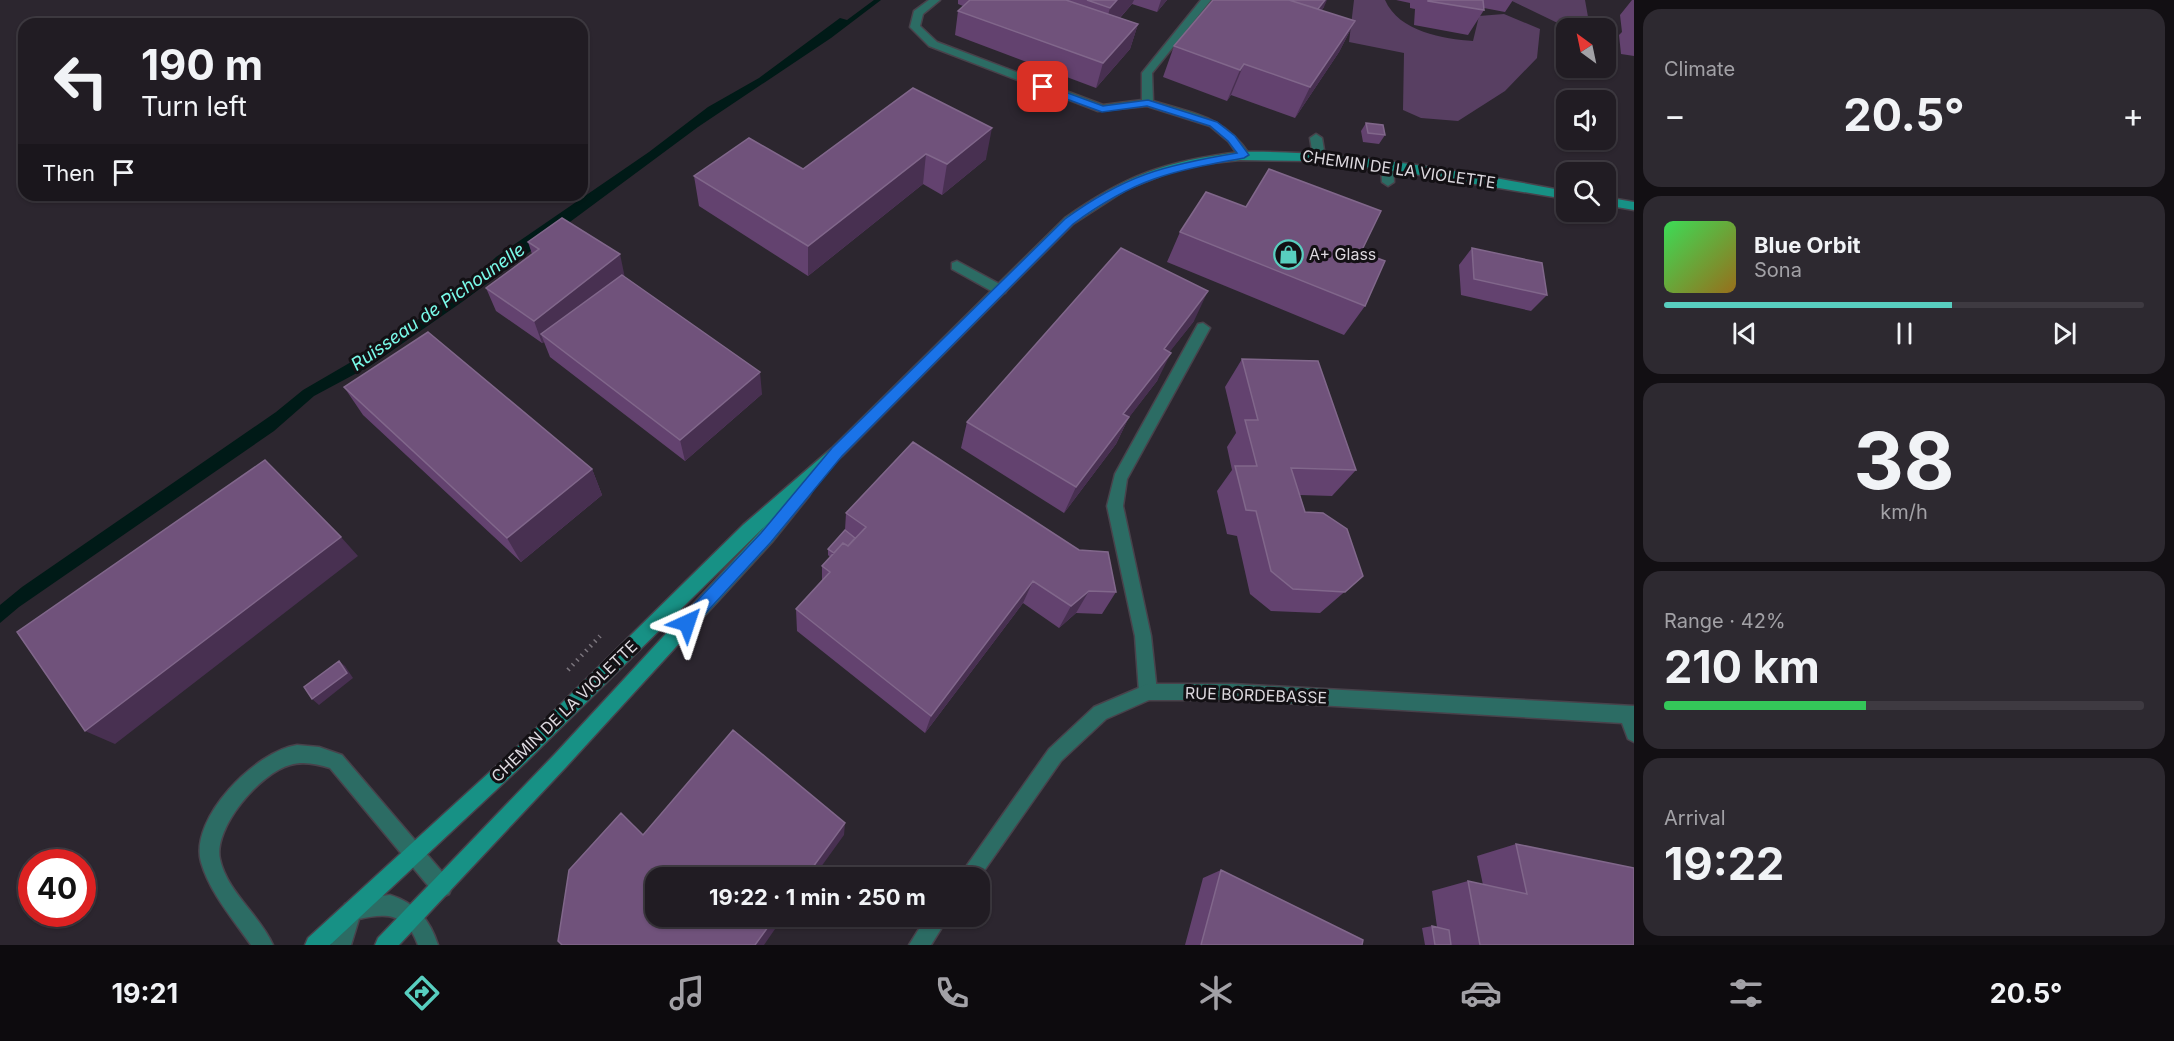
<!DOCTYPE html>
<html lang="en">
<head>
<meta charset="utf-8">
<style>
	:root { --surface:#211c23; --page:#2d2930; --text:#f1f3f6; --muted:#a2a1a6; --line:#3e3a41; --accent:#58cebf }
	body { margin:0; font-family:Inter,sans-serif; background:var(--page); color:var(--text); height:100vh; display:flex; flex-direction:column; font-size:22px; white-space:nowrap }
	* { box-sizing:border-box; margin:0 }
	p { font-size:20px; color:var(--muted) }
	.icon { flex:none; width:33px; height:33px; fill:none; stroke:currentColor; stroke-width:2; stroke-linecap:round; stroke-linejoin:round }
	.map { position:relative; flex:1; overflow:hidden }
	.drawer { display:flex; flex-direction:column; gap:9px; padding:9px; background:#120f13; width:540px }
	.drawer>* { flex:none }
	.hud { position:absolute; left:18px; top:18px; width:570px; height:183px; border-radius:18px; box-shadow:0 2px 4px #0004,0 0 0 2px var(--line); background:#211c23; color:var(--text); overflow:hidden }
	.needle { width:39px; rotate:327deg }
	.controls { position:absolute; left:1556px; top:18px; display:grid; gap:12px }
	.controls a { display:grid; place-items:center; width:60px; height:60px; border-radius:12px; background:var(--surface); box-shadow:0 2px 4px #0004,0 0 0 2px var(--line); font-size:30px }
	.speed { position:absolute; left:18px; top:849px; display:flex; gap:12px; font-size:30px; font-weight:700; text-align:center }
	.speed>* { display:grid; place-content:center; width:78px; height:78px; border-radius:50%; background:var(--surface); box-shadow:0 2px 4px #0004,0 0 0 2px var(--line); line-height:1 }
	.speed .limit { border:9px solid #d22; background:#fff; color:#111 }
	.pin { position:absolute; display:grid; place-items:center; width:51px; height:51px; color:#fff; margin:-26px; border-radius:12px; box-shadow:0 3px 9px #0006 }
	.me { position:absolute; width:66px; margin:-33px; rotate:42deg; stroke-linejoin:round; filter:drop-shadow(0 0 4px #0008) }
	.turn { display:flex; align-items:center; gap:21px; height:126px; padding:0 24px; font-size:27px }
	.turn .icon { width:78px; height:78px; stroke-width:2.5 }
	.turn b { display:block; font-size:42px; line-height:51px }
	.then { display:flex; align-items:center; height:57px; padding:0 24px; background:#0003; gap:12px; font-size:22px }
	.big { font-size:45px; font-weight:700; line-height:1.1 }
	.drawer .widget { flex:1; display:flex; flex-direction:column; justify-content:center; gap:9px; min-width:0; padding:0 21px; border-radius:18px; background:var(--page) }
	.drawer .dial { align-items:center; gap:0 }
	.dial b { font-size:78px; line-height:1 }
	.song { display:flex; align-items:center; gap:18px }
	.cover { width:72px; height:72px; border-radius:9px; background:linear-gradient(135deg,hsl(130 70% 55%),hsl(40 70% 35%)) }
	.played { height:6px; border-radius:3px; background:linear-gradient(90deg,var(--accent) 60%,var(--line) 60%) }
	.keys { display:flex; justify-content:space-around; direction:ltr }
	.heat { display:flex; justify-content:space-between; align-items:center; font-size:33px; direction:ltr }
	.charge { height:9px; border-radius:4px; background:linear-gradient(90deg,#34c759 42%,var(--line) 0) }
	.trip { position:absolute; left:645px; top:867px; width:345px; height:60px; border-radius:18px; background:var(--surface); box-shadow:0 2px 4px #0004,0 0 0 2px var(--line); font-weight:700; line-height:60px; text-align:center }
	.dock { display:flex; height:96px; justify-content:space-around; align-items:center; background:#0d0b0e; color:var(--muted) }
	.dock .icon { width:42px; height:42px }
	.dock .on { color:var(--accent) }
	.dock b { font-size:27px; color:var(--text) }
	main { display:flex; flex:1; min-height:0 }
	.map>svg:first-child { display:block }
</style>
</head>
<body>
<main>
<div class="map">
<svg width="1634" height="945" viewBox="0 0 1634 945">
	<rect width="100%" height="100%" fill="#2c262f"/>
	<path fill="#583f62" d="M1354 0H1385C1399 32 1444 39 1473 41L1479 16 1504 14 1540 29 1537 58 1505 91 1458 121 1421 118 1403 110 1404 53 1349 42Z
		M1510 0H1585L1590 28H1568Z"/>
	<path fill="#001a17" d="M874 0H881L831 38 698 127 462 302 370 366 314 396 274 431 19 607 0 623V605L22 587 276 412 303 390 370 351 457 294 496 257 649 152 708 107 759 78 840 18 847 20Z"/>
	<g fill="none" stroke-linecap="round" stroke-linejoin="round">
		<defs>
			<path id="lane" d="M929 0H940L923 14 920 26 937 42 1103 105 1142 100V73L1201 0H1211L1152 73 1153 101C1195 114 1224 116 1250 155L1248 158H1240L1228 141 1210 126 1147 106 1098 111 929 46 910 27 914 11Z
				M1316 134 1322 138 1325 156 1319 160 1313 156 1310 138Z
				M1387 161 1393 165 1394 182 1388 186 1382 182 1381 165Z
				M957 261 1005 287 1007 290 1005 293H995L952 269V263Z
				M1203 323 1210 328 1127 479 1123 506 1151 636 1157 692 1154 698 1148 700 1142 698 1139 692 1135 636 1107 506 1115 474 1198 324Z
				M297 745 319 747 342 755 449 880 452 887 449 894 442 897 435 894 330 768C317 764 303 761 290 765 260 773 213 828 220 859 227 892 260 915 273 945H251C233 919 210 893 201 862 189 818 256 751 297 745Z"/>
			<path id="street" d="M1148 684H1232L1634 706V742L1628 739 1622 723 1232 700H1149L1106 719 1061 761 979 878H958L1049 749 1094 707Z
				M390 895C416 903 430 920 438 945H418C407 914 388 912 359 919L351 945H331L345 904 371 897Z
				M927 916H949L931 945H909Z"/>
			<path id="secondary" d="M1240 152C1349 150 1459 171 1566 191V199L1390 170 1315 161 1240 160 1203 164 1170 172 1127 189 1073 224 842 456 809 486 812 491 809 496 772 542 566 767 399 945H375L378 938 554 755 769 522 526 762 330 945H305L308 938 514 750 743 525 832 448 1065 218C1126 175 1166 161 1240 152Z
				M1605 197 1634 202V210L1605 205Z"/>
		</defs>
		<use href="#lane" stroke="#48424b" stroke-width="3"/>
		<use href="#street" stroke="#48424b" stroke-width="3"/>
		<use href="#secondary" stroke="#48424b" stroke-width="3"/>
		<path stroke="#7c767e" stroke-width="4.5" stroke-dasharray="1.5 5" stroke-linecap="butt" d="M568 670 600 636"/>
		<use href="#lane" fill="#2c6c64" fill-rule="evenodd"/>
		<use href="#street" fill="#2c6c64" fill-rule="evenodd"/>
		<use href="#secondary" fill="#179185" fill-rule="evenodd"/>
	</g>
	<path fill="#63426f" d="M958 0H1167L1157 12 1132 4 1120 18 1138 24 1130 49 1096 88 955 35 958 11 963 6 958 4Z
		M1396 0H1513L1505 12 1484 8V10L1468 35 1414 25 1415 9 1410 8V3Z
		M1632 0H1634V56L1621 54 1619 35 1622 32 1620 15Z
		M1324 7 1321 11 1355 21 1339 52 1295 118 1231 95 1227 101 1163 77 1174 46Z
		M913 88 986 159 942 195 923 184 808 276 699 206 694 176 803 169Z
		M1366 123 1385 135 1379 144 1363 142 1361 131Z
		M1180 232 1361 252 1365 306 1344 335 1167 262Z
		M528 242 625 278 762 394 685 461 550 357 544 342 542 343 496 311 486 288 532 254Z
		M1472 248 1547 295 1531 311 1461 295 1459 265Z
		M1194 321 1169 352 1157 381 1129 417 1116 444 1064 513 961 448 967 422Z
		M1242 359 1356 470 1332 496 1300 495 1305 512 1363 576 1320 613 1271 611 1250 594 1237 536 1227 534 1217 491 1232 470 1227 447 1236 433 1225 387Z
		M344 387 592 469 602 495 521 562 363 415Z
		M846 513 1116 592 1102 614 1076 613 1059 628 1023 603 925 733 797 631 796 609 822 581V566L830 557 828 555V549L845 530Z
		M1516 844 1634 945H1425L1422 928 1432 926 1437 927 1432 891 1468 881 1483 885 1477 856Z
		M1221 870 1362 945H1185L1203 878Z"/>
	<path fill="#483051" d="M1117 0H1134L1132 4 1101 39 1110 8Z
		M1161 0H1167L1157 12Z
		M1325 0H1327L1324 7 1307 31 1315 14Z
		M1355 21 1339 52 1295 118 1310 87Z
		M1138 24 1130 49 1096 88 1103 63Z
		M1244 64 1231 95 1227 101 1240 70Z
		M992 128 986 159 942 195 947 164Z
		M926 154 923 184 808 276V246Z
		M620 254 625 278 541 334 544 342 542 343 534 321Z
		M1208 291 1194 321 1150 377 1164 349Z
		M1171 353 1157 381 1111 441 1123 414Z
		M760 372 762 394 685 461 680 440Z
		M1129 417 1116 444 1064 513 1076 487Z
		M592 469 602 495 521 562 507 538Z
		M341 537 358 556 115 744 85 731Z
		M1033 581 1023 603 925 733 931 716Z
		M1089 591 1076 613 1059 628 1071 606Z
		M339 661 345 666 353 678 319 705 312 699Z
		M845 823 844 835 813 878H805Z
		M776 916H784L764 945H755Z"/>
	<path fill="#70527b" stroke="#81678b" stroke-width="1.5" d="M970 0H1066L1138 24 1103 63 958 11Z
		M1087 0H1117L1110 8Z
		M1213 0H1289L1355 21 1310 87 1244 64 1240 70 1174 46Z
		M1289 0H1325L1318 9Z
		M1428 0H1483L1484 10 1428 1Z
		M913 88 992 128 947 164 926 154 808 246 694 176 749 138 803 169Z
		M1366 123 1383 125 1385 135 1368 133Z
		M1269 169 1381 211 1361 252 1385 261 1365 306 1180 232 1206 192 1246 207Z
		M562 218 620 254 534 321 486 288 539 249 528 242Z
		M1121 248 1208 291 1164 349 1171 353 1123 414 1129 417 1076 487 967 422Z
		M1472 248 1542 263 1547 295 1474 279Z
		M622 275 760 372 680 440 541 334Z
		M428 332 592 469 507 538 344 387Z
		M1242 359 1318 361 1356 470 1291 468 1305 512 1323 513 1347 529 1363 576 1345 592 1293 589 1271 571 1256 511 1246 510 1235 466H1257L1245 420H1258Z
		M913 442 1079 550 1108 552 1116 592 1089 591 1071 606 1033 581 931 716 796 609 830 572 822 566 843 543 848 546 866 527 846 513Z
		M265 460 341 537 85 731 17 632Z
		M845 530 855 538 848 546 843 543 834 553 828 549Z
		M339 661 347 673 312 699 304 687Z
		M733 730 845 823 805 878H656V916H776L755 945H562L558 941 569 870 621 813 643 835Z
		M1516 844 1634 868V945H1480L1468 881 1527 894Z
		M1221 870 1363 940 1362 945H1201Z
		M1432 926 1449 930 1451 945H1435Z"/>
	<path fill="#1a73e8" stroke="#114b97" stroke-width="1.5" d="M1039 85H1046L1103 106 1148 100 1217 122 1235 136 1249 155 1244 158C1171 171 1134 179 1073 224L842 456 771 542 692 628H681L679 623 681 618 761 533 832 448 1065 219C1125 175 1165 165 1237 153L1228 141 1210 126 1147 106 1102 112 1039 89Z"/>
	<defs>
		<symbol id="shop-ring" viewBox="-11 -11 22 22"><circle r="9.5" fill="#131014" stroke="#58cebf" stroke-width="1.5"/><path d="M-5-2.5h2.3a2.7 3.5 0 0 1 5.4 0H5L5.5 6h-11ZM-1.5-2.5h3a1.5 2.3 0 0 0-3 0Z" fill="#58cebf"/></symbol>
	</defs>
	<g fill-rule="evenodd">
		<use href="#shop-ring" x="1272" y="238" width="33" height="33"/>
	</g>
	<g text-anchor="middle" stroke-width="6" stroke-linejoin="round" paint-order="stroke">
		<g font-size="16" fill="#dcd8de" stroke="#131014">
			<text transform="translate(1399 169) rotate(8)" y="6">CHEMIN DE LA VIOLETTE</text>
			<text transform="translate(1256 695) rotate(2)" y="6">RUE BORDEBASSE</text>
			<text transform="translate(564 711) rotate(-44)" y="6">CHEMIN DE LA VIOLETTE</text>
		</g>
		<g font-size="16" fill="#dcd8de" stroke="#131014" text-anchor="start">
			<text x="1309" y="260">A+ Glass</text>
		</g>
		<g font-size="18" font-style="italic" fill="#79fae9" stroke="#131014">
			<text transform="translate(438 307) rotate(-35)" y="6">Ruisseau de Pichounelle</text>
		</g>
	</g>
</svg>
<div class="controls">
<a><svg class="needle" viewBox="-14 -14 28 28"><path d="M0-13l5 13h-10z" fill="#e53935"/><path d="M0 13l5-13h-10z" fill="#a2a1a6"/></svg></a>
<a><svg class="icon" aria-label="sound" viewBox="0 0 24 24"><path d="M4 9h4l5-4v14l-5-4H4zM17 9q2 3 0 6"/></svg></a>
<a><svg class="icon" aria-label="search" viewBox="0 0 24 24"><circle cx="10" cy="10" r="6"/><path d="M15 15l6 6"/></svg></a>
</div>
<div class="speed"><div class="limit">40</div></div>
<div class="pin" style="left:1043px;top:87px;background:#d93025"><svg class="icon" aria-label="arrive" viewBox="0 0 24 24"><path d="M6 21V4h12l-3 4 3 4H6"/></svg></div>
<svg class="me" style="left:687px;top:623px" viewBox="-20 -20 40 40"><path d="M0-17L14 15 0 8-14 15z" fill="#1a73e8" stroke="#fff" stroke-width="4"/></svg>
<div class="trip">19:22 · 1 min · 250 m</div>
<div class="hud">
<div class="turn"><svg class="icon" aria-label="left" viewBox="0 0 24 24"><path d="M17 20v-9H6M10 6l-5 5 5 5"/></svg><div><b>190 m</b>Turn left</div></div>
<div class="then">Then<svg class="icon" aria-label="arrive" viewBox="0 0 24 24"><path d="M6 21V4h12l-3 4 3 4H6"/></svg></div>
</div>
</div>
<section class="drawer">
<div class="widget"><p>Climate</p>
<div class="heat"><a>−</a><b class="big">20.5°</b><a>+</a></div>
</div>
<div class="widget">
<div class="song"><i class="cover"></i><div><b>Blue Orbit</b><p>Sona</p></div></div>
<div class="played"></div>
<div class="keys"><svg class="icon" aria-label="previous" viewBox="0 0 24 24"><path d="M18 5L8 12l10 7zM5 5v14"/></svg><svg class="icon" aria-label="pause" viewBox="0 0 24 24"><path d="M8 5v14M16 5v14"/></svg><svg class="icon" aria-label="next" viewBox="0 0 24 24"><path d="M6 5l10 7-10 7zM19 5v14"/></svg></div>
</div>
<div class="widget dial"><b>38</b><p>km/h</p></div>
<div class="widget"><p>Range · 42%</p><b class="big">210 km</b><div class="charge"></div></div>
<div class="widget"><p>Arrival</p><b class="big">19:22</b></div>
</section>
</main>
<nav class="dock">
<b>19:21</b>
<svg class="icon on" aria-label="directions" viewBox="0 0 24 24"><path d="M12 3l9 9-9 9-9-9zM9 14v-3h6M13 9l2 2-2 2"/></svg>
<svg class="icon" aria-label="music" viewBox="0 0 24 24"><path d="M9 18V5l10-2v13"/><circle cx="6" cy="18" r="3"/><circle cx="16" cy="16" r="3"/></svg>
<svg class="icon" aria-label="phone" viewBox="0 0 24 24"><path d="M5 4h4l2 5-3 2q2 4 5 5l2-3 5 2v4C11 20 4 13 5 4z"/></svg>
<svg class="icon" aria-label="climate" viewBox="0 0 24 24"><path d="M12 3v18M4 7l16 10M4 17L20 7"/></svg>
<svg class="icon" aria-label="car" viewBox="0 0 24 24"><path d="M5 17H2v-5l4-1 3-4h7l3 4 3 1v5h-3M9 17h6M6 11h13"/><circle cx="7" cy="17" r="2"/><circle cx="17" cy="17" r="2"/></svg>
<svg class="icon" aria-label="filters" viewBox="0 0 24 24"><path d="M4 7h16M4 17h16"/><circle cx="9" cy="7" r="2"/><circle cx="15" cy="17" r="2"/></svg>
<b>20.5°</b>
</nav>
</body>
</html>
